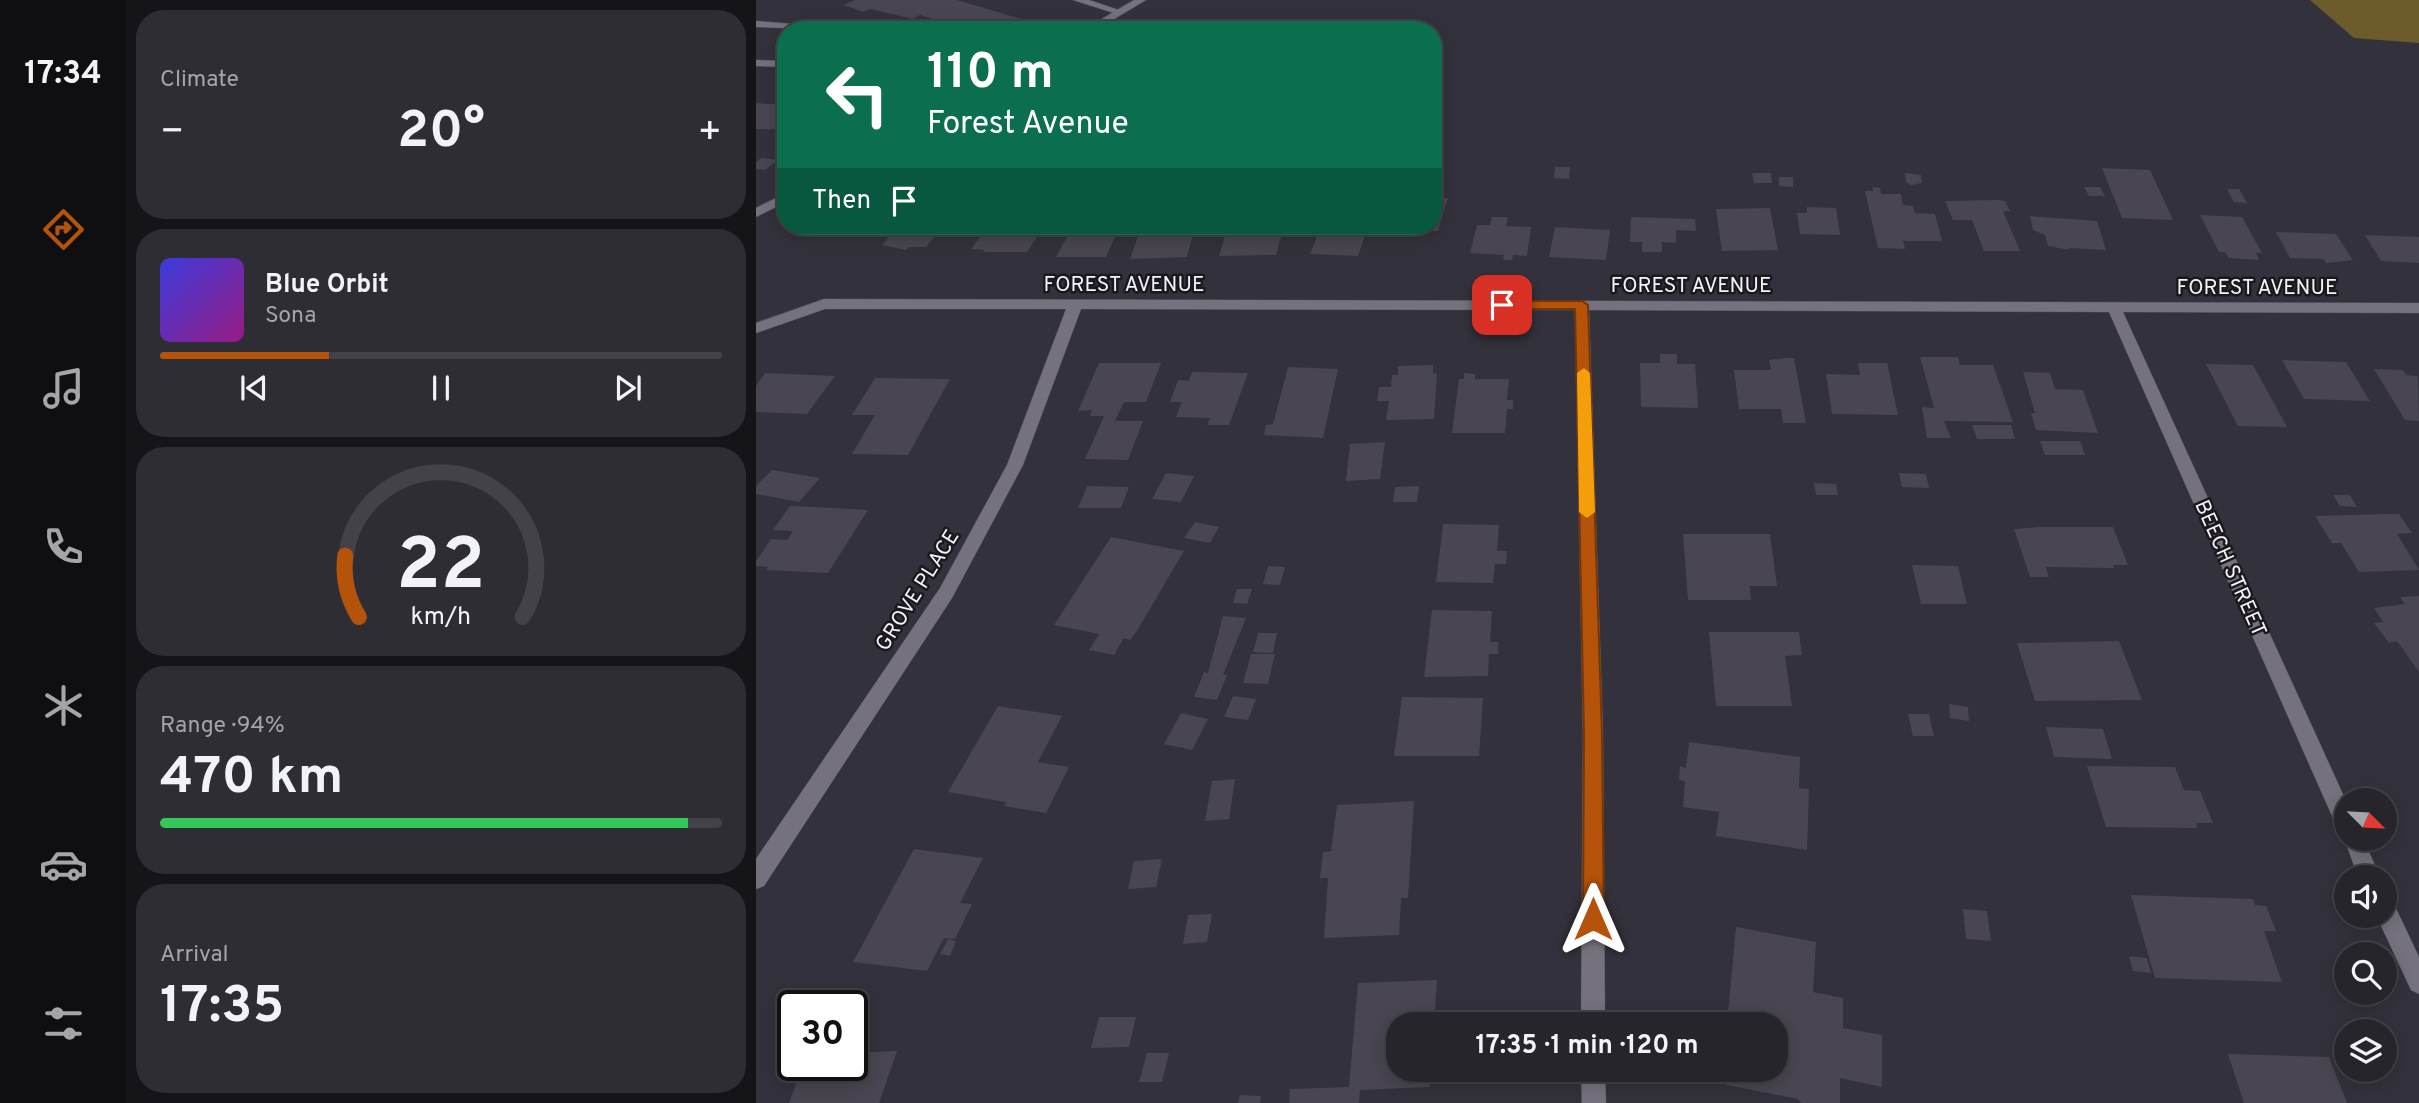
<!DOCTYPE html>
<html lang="en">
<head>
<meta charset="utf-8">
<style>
	:root { --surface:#26252c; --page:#2e2d34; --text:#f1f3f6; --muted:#a4a5a9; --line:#424248; --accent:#b45309 }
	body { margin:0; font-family:Overpass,sans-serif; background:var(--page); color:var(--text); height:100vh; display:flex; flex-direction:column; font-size:26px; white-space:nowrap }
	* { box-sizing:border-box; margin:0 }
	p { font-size:23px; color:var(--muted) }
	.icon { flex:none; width:38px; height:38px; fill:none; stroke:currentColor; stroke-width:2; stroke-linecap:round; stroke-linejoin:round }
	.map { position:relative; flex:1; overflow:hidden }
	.panel { display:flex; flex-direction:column; gap:10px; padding:10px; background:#151418; width:630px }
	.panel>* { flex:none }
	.guide { position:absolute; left:21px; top:21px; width:665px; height:214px; border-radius:28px; box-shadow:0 4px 18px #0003,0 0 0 2px var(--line); background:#0b6e4f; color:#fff; overflow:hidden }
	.needle { width:46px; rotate:114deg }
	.tools { position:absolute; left:1578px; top:788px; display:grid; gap:14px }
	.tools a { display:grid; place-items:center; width:63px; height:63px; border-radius:50%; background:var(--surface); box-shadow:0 4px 18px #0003,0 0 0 2px var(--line); font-size:35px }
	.speed { position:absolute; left:21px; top:990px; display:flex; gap:14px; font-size:35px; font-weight:700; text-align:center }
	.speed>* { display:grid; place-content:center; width:91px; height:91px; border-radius:50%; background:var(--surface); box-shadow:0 4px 18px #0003,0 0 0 2px var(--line); line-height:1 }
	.speed .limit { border:4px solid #111; border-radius:10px; background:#fff; color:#111 }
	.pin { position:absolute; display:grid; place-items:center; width:60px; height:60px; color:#fff; margin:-30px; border-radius:14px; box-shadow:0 4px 10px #0006 }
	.me { position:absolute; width:77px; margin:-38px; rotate:0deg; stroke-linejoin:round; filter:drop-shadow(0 0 5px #0008) }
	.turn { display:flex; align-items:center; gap:24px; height:147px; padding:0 35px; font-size:32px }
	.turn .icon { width:91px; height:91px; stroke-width:2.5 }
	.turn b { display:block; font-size:49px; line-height:60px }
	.then { display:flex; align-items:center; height:66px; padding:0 35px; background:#0003; gap:14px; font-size:26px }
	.big { font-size:52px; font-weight:700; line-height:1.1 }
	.panel .tile { flex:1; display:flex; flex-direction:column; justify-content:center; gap:10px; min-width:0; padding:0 24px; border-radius:28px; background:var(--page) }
	.panel .dial { align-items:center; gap:0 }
	.dial svg { height:182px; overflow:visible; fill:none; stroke:var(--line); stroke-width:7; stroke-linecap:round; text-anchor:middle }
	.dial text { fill:var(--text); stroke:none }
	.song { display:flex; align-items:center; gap:21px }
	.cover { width:84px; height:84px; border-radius:10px; background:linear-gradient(135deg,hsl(240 70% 55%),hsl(310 70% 35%)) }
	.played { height:7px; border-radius:4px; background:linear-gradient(90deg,var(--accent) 30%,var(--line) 30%) }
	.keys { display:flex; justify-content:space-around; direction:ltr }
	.heat { display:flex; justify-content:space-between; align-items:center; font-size:38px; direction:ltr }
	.charge { height:10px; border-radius:5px; background:linear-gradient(90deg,#34c759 94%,var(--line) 0) }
	.trip { position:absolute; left:630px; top:1012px; width:402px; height:70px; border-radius:28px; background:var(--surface); box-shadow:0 4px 18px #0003,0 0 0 2px var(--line); font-weight:700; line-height:70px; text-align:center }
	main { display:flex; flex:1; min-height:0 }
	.dock { display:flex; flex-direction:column; width:126px; justify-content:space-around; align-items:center; background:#0f0f12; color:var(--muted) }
	.dock .icon { width:49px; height:49px }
	.dock .selected { color:var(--accent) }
	.dock b { font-size:32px; color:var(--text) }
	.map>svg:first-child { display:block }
</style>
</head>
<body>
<main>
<nav class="dock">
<b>17:34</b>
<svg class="icon selected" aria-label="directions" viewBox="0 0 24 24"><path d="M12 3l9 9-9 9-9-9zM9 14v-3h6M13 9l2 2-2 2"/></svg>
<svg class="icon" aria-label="music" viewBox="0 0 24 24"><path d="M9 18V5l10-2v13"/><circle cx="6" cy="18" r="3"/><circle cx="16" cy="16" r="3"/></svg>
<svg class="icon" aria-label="phone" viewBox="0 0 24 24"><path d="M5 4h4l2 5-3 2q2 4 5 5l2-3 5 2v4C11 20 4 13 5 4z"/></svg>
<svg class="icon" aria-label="climate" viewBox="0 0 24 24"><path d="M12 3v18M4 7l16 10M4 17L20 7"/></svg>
<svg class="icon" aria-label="car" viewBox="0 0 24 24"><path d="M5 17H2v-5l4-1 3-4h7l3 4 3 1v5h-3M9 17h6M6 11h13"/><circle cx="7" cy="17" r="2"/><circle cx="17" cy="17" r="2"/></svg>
<svg class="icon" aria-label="filters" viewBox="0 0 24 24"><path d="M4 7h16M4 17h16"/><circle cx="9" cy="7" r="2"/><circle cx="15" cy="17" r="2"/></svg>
</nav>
<section class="panel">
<div class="tile"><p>Climate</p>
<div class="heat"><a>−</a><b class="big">20°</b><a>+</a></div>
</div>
<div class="tile">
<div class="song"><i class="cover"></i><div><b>Blue Orbit</b><p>Sona</p></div></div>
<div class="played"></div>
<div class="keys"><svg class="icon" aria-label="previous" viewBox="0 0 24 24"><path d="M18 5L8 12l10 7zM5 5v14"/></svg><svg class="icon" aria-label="pause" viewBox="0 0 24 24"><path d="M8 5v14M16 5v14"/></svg><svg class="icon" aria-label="next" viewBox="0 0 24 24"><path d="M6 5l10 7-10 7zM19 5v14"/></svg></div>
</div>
<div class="tile dial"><svg viewBox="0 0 100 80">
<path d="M14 69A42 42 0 1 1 86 69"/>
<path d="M14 69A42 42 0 0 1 8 42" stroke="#b45309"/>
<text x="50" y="56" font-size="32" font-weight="700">22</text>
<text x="50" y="72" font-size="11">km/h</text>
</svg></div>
<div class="tile"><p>Range · 94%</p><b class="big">470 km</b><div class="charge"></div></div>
<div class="tile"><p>Arrival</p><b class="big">17:35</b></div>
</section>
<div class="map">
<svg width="1663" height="1103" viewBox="0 0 1663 1103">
	<rect width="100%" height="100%" fill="#33313b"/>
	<path fill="#6c5b2b" d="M1554 0H1663V43L1598 38Z"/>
	<path fill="#494651" d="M99 0H201L279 23 265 30H211L164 15 157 19 114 9 107 12 88 5Z
		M0 103 30 105V129H0Z
		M5 158 22 160 9 170 0 169V162Z
		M799 167H814L813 179 798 178Z
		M1346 168 1394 170 1417 220 1366 218Z
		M996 173H1015L1016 183H998Z
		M1149 173 1165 175 1166 183 1155 185 1150 182Z
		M1023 177H1037V187L1023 186Z
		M1117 187 1124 188 1125 194H1145L1147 205 1157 206 1159 213 1179 214 1186 241H1147L1149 249 1122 248 1109 191H1117Z
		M1328 187H1344L1349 196H1333Z
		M1471 189H1483L1491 203 1478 202Z
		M677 197 692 198 682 231 651 232V229L637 228 677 226Z
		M1242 200 1249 201 1254 211H1247L1264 251H1228L1216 220H1197L1189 201Z
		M1051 207 1080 208 1084 235 1044 234 1041 213H1051Z
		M1014 208 1022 250 966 251 960 209Z
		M1444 215 1486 217 1506 253H1500L1503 260 1473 258 1469 252H1463Z
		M1274 216 1341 221 1350 250 1313 248 1314 250 1292 246 1289 235 1277 230Z
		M736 217H752L750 226 775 227 771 256 757 255 756 260H747L748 255 714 253 721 225H734Z
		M875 217 939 219 940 231 920 230V243L906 242V252H886V242H874Z
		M142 226H187L170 247H153L150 250 126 245Z
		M232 226H288L271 252H227L229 250 215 249Z
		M317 226H364L350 257H300Z
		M472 226H528L520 255 463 256Z
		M565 226H612L602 256 554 254Z
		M439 227 431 257 374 259 384 230Z
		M799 227 854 230 850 260 793 257Z
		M1520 232 1580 234 1597 260 1570 263 1568 259 1534 258Z
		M1609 235 1663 237V263L1625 261Z
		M904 354H921V364H939L942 408 885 407 884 363H904Z
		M1164 357H1202L1204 365H1237L1257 422 1188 421 1195 438H1171L1166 407 1178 408Z
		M1029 358H1038L1050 423H1027L1025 409H983L978 370H1015L1013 360Z
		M1526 360 1590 362 1614 401 1548 399Z
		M343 363H405L390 402H368L359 421H387L372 460 329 459 348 416H334L336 410 322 411Z
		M1102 363H1131L1142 415 1076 414 1070 374 1104 375Z
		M1450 364 1497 365 1531 427 1482 426Z
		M677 365V374L681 373 678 419 630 420 633 401H621L623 387H635L636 375H642V366Z
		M532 367 582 369 567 438 508 435 510 425 517 424Z
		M1618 369 1647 370 1650 375 1662 376 1663 421 1649 420Z
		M436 372 492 373 473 425H451L454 418 420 417 426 402H414L422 380 433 381Z
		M1267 372 1294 373 1299 389 1327 390 1342 433 1280 430 1275 413H1279Z
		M9 373 79 376 51 414 0 412V386Z
		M708 373 719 374V379H753L751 400H757V409H751L749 433H696L703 379H708Z
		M119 378 194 379 152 455 96 454 119 415H96Z
		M1216 425H1255L1259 439H1221Z
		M1284 441H1324L1329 455H1289Z
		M629 442 624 479 590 481 594 444Z
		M16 470 64 478 43 502 0 494V486Z
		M410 473 438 476 425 502 396 499Z
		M1143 473 1170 474 1173 488 1146 487Z
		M1058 483 1080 484 1082 495H1060Z
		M331 486 373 487 365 508H322Z
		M663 486 661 502H637L639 487Z
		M1577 495H1594L1601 507 1584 506Z
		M34 506 60 507 112 510 72 573 10 570 12 567 0 566V561L15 539 31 540 37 531 17 530Z
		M1628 514H1643L1656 533 1641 534 1663 570 1603 572 1585 543H1576L1559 516Z
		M439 522 463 527 454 543 428 538Z
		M687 524 743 525 741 551H751L750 564H739L737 583 680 582Z
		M1283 527H1357L1372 565H1357L1358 568 1290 567 1293 577H1274L1258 529Z
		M927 534H1014L1021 586H994L995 600H932Z
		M355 537 428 551 379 634 374 640 368 638 358 655 333 650 343 634 298 625Z
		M1156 565 1202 566 1211 604H1165Z
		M512 566 529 567 524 585 507 584Z
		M481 589H496L491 604 477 603Z
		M1663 596V672L1641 641 1633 643 1618 623 1627 622 1618 608 1649 604 1644 597Z
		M676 610 736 611 734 642H742V654H733L732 676 668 677Z
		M467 616 490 618 467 675H471L461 700 438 697 448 672 452 673Z
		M953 632H1043L1046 655 1029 656 1036 706H960Z
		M502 633H521L517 653 497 652Z
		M1363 641 1386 700 1279 701 1261 643Z
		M495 654H519L512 684 487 683Z
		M477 696 500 699 492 720 468 717Z
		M646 697 727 698 723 756H638Z
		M1193 704 1212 707 1213 721 1194 718Z
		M242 706 306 716 282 762 313 767 290 813 248 806 250 802 192 792Z
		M425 713 452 719 436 750 408 744Z
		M1152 714H1173L1178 736H1157Z
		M1290 727 1347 729 1356 759 1298 757Z
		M933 742 1044 757 1043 788 1053 789 1051 850 960 836 963 812 927 807 929 781 923 780 924 766 930 768Z
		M1331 766 1419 767 1428 790 1444 791 1457 823H1440L1441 828 1350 827Z
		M479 779 473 819 449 821 456 781Z
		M658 801 652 898H645L643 935 568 938 572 878H564L567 852 575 851 581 805Z
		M158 849 227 858 204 903 216 904 199 939 188 938 171 971 97 962Z
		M406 859 400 887 372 889 378 861Z
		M1375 895 1497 899 1499 905 1510 906 1520 931H1508L1526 982 1399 978Z
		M1207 909 1231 911 1235 941 1210 939Z
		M456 914 451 942 427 944 432 915Z
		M980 927 1060 942 1057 992 1087 998V1028L1126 1035V1087L1084 1078V1103H1045L1042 1099 970 1085 972 1069H1020V1024H971Z
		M192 939 200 941 194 956 184 954Z
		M1373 956 1391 958 1395 973 1377 971Z
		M681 980 678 1024H642V1069H675L674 1087 604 1090 603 1103H533L534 1089 593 1087 602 983Z
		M343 1017H380L373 1047 335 1048Z
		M141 1051 123 1103H33L47 1066H96V1053Z
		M391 1053H413L406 1082H383Z
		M1472 1054 1573 1057 1591 1103H1488Z
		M484 1095 505 1096 504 1103H482Z"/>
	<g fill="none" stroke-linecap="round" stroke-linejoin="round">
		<defs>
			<path id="lane" d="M317 0H333L369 12 364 15Z
				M0 21 77 27 82 30 0 27Z
				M0 60 30 61V67L0 66Z"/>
			<path id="street" d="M378 0H390L340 30H327Z
				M30 193V202L0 217V208Z
				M68 299 1663 303V313L1367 312 1591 803V838H1607L1624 877H1602L1587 835 1584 834 1353 312 833 310 847 735 849 1024H825L827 735 819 310 325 309 267 465 196 598 8 886 0 889V859L184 588 251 465 310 309H69L0 333V323Z
				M1629 899 1637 902 1663 957V994L1655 990 1620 915H1629Z
				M825 1069H849L850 1103H826Z"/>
		</defs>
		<use href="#lane" stroke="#4f4d56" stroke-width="1"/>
		<use href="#street" stroke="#4f4d56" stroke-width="1"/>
		<use href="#lane" fill="#75727d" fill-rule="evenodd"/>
		<use href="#street" fill="#75727d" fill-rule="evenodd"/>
	</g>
	<path fill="#b45309" stroke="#753606" stroke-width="2" d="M826 301 832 305 846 735 848 919 845 926 837 929 830 926 827 919 828 735 819 309H746L739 305 746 301Z"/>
	<path fill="#f59e0b" d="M828 368 834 373 839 512 831 518 823 512 821 373Z"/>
	<g text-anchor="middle" stroke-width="5" stroke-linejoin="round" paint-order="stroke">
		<g font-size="21" fill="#f5f3fa" stroke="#1b191e">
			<text x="368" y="291">FOREST AVENUE</text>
			<text x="935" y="292">FOREST AVENUE</text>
			<text x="1501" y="294">FOREST AVENUE</text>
			<text transform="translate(1475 568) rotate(66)" y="7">BEECH STREET</text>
			<text transform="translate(161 590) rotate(-58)" y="7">GROVE PLACE</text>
		</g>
	</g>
</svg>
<div class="tools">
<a><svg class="needle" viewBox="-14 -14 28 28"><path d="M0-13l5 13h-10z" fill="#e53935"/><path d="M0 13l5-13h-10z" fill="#a4a5a9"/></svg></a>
<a><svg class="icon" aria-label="sound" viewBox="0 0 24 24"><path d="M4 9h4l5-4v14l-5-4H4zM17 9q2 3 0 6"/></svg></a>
<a><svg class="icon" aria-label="search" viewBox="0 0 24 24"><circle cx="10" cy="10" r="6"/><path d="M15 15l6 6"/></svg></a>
<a><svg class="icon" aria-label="layers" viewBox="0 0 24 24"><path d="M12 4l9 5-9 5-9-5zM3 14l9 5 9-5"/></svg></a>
</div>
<div class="speed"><div class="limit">30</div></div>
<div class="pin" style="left:746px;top:305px;background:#d93025"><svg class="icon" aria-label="arrive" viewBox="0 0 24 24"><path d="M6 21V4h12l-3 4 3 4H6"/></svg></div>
<svg class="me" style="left:837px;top:919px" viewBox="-20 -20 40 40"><path d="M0-17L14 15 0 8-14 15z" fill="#b45309" stroke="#fff" stroke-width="4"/></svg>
<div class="trip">17:35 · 1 min · 120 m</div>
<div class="guide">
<div class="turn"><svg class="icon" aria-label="left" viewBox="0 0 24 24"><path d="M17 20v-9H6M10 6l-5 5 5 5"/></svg><div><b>110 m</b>Forest Avenue</div></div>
<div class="then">Then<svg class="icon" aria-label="arrive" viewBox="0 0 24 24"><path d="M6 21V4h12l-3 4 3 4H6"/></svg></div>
</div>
</div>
</main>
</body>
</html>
